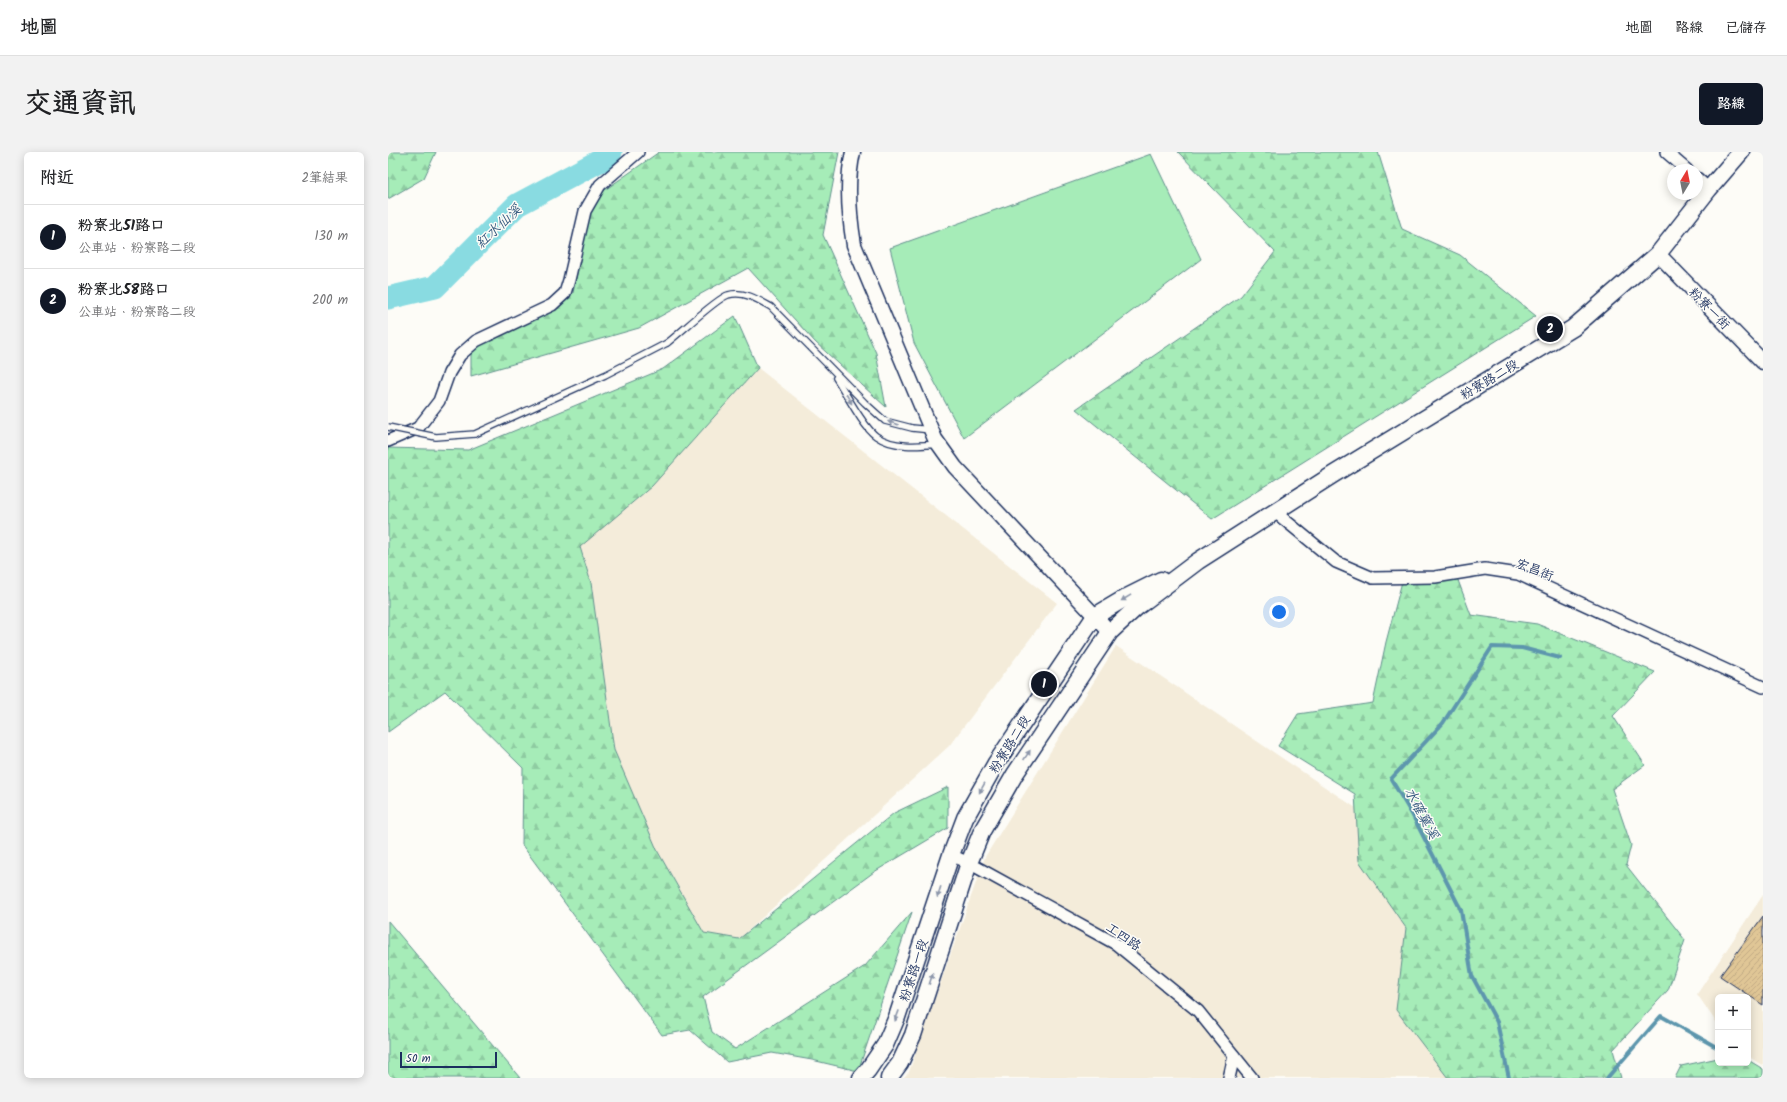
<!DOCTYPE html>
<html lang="zh-TW">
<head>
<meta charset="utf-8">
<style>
  :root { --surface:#fff; --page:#f2f2f2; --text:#202124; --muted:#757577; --line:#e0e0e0; --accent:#111827 }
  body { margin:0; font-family:Kalam,"LXGW WenKai TC",sans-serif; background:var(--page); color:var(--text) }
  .controls { position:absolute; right:12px; bottom:12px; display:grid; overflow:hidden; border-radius:6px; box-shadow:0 2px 10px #0003 }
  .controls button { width:36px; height:36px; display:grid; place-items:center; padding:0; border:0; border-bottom:1px solid var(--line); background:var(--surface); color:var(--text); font:20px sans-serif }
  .compass { position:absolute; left:1279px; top:12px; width:36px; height:36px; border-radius:50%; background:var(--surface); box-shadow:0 2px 10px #0003; rotate:10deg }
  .scale { position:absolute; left:12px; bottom:10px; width:97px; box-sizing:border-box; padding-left:4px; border:2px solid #1b2f5e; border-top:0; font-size:11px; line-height:14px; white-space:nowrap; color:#1b2f5e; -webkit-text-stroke:3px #fdfcf7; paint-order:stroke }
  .you { position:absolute; left:891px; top:460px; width:14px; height:14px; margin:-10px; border:3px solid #fff; border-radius:50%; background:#1a73e8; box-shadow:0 0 0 6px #1a73e833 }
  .badge { display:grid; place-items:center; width:26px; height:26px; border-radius:50%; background:var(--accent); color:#fff; font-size:13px; font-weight:700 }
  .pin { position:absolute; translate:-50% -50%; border:2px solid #fff; box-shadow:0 1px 4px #0006 }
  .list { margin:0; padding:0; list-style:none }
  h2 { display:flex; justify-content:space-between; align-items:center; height:52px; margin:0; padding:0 16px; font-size:17px }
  h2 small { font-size:13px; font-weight:400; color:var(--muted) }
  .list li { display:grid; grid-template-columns:26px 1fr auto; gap:12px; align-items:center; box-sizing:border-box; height:64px; padding:0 16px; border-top:1px solid var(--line) }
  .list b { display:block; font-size:15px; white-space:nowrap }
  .list p { margin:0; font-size:13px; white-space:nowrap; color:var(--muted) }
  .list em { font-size:13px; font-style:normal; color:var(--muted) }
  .map { position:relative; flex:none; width:1375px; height:926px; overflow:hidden; border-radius:6px }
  header { display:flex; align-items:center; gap:24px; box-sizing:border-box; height:56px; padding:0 20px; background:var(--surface); border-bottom:1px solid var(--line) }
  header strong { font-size:19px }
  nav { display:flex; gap:22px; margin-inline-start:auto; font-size:14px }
  .intro { display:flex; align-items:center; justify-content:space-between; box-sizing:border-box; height:96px; padding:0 24px }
  h1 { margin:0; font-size:28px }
  .button { padding:10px 18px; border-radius:6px; background:var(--accent); color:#fff; font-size:14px; font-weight:700 }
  main { display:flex; gap:24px; padding:0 24px }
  aside { flex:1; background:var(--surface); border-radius:6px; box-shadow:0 2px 10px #0003 }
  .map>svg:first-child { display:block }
</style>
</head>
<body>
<header>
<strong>地圖</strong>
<nav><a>地圖</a><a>路線</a><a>已儲存</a></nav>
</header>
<div class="intro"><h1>交通資訊</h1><a class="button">路線</a></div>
<main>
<aside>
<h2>附近<small>2筆結果</small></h2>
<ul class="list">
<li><span class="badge">1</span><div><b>粉寮北51路口</b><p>公車站 · 粉寮路二段</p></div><em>130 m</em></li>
<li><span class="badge">2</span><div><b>粉寮北58路口</b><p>公車站 · 粉寮路二段</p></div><em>200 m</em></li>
</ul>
</aside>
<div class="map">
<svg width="1375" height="926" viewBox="0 0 1375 926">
  <defs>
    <pattern id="forest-firs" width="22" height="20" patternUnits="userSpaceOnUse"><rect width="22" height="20" fill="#a6ecb8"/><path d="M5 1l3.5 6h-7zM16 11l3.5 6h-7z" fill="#8ecba1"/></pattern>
    <pattern id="building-hatch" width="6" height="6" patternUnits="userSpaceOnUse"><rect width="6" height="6" fill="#e0c696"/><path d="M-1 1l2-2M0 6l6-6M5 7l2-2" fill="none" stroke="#c0aa84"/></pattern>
  </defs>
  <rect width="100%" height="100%" fill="#fdfcf7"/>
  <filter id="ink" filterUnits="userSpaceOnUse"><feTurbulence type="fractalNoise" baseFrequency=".025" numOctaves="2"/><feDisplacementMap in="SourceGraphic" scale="8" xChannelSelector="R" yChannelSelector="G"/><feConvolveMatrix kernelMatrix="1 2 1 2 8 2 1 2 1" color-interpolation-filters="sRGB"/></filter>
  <g filter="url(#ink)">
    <g fill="#f4ecda">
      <polygon points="370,216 669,451 561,594 351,787 316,781 270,700 226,598 203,431 192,394 264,334"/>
      <polygon points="728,494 1011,685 1105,926 515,926 521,920 597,705"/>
      <polygon points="1375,743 1375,914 1360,904 1360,845 1330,845 1330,873 1309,842"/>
    </g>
    <polygon fill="#a6ecb8" stroke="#608e8b" points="763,2 813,107 576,286 526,191 502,96"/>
    <g fill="url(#forest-firs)" stroke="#608e8b">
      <polygon points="0,0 48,0 36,26 0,47"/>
      <polygon points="271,0 451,0 435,83 488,201 498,255 427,190 360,116 251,176 83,224 83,191 169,156 185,141 204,47"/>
      <polygon points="790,0 990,0 1014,77 1072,103 1148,164 824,367 688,257 853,144 887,100"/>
      <polygon points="347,164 370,216 264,334 192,395 203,431 226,598 270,700 316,781 351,787 506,661 560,635 560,676 486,720 315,845 324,880 347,897 477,814 524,760 470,919 424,908 384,901 339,910 302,878 274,883 134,693 135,616 57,539 0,580 0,296 80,298 275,217"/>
      <polygon points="1016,422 1068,423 1083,463 1149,472 1267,520 1225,564 1257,613 1224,637 1243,693 1238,713 1297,788 1280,838 1225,898 1233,926 1060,926 1008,858 1018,776 971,709 967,642 890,594 910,562 985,551 998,490"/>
      <polygon points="0,769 132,926 0,926"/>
      <polygon points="1330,906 1330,911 1360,911 1360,908 1375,917 1375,926 1287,926 1293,914"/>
    </g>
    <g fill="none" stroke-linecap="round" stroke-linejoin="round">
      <g stroke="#5d96ad" stroke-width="4">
        <polyline points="1121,926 1109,870 1084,824 1073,758 1025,664 1003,627 1055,571 1104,495 1134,496 1172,506"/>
        <polyline points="1219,926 1273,864 1330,896"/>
      </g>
      <polyline stroke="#89dbe1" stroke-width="23" points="0,146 47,135 129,53 217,6 223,0"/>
    </g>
    <polygon fill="url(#building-hatch)" stroke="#1b2f5e" points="1375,764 1375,853 1332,824"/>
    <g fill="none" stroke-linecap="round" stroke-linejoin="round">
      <g stroke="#1b2f5e" stroke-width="8">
        <g id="service">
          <path d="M279 191C291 182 329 146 340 143 355 138 371 148 383 155L477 251 497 269 524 276 543 278"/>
          <path d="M448 226C458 241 475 275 488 284 505 296 530 294 549 292"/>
        </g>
      </g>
      <g stroke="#1b2f5e" stroke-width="14">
        <g id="minor">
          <polyline points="1278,0 1299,18"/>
          <polyline points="1309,26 1321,37"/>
          <polyline points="0,289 30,276 51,249 61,221 72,203 88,189 164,153 177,141 181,128 197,59 212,33 250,0"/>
          <polyline points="887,360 948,410 985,426 1047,425 1097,417 1130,422 1375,535"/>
          <polyline points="563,703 581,711 728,792 810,859 864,926"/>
          <polyline points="841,926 846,904"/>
        </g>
      </g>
      <g stroke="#1b2f5e" stroke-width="17">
        <g id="tertiary">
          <path d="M465 0C458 30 461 63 466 93L547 287 567 315 722 480"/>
          <polyline points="1270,102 1375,210"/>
        </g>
      </g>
      <g stroke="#1b2f5e" stroke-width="19">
        <g id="secondary">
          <polyline points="473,926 480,918 497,893 509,865 563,703 577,666 608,611 707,464 739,445 773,428"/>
          <polyline points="501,926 512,911 525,883 581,711 594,679 627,622 722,480 749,455 810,409 946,322 1185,176 1270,102 1321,37 1353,0"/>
        </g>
      </g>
      <use href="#service" stroke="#fdfcf7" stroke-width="5.5"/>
      <use href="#minor" stroke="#fdfcf7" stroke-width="11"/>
      <use href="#tertiary" stroke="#fdfcf7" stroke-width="14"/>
      <use href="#secondary" stroke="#fdfcf7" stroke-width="16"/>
      <g stroke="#1b2f5e" stroke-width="8" stroke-linecap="butt">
        <polyline id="service-bridge" points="0,275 48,285 87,282 217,223 279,191"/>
      </g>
      <use href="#service-bridge" stroke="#fdfcf7" stroke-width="5.5"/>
    </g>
    <defs><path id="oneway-solid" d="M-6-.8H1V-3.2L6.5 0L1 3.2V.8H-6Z"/></defs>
    <g fill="#8c96aa">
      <use href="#oneway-solid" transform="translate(461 247) rotate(60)"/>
      <use href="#oneway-solid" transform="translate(505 271) rotate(-161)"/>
      <use href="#oneway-solid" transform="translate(738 446) rotate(149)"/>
      <use href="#oneway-solid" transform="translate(639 603) rotate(-56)"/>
      <use href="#oneway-solid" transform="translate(594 636) rotate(119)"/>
      <use href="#oneway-solid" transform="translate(551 740) rotate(108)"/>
      <use href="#oneway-solid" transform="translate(543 827) rotate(-72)"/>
      <use href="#oneway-solid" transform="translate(509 864) rotate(111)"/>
    </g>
  </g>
  <g text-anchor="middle" stroke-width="3" stroke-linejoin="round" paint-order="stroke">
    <g font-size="13" fill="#1b2f5e" stroke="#fdfcf7">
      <text transform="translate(1322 156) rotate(46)" y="5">粉寮一街</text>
      <text transform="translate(1101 227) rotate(-31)" y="5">粉寮路二段</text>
      <text transform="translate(1147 417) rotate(21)" y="5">宏昌街</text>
      <text transform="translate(621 592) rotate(-58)" y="5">粉寮路二段</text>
      <text transform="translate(736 784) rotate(34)" y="5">工四路</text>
      <text transform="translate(525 818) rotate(-72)" y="5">粉寮路一段</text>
    </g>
    <g font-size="14" font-style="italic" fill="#365a7f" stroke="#fdfcf7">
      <text transform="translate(110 74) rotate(-43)" y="5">紅水仙溪</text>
      <text transform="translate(1034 661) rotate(62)" y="5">水確窠溪</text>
    </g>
  </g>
</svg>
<div class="controls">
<button>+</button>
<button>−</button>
</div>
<svg class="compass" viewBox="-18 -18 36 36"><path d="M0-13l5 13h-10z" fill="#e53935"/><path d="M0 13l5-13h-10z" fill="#757577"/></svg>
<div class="scale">50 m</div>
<div class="you"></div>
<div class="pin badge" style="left:656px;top:532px">1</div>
<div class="pin badge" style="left:1162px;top:177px">2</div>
</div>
</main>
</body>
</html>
